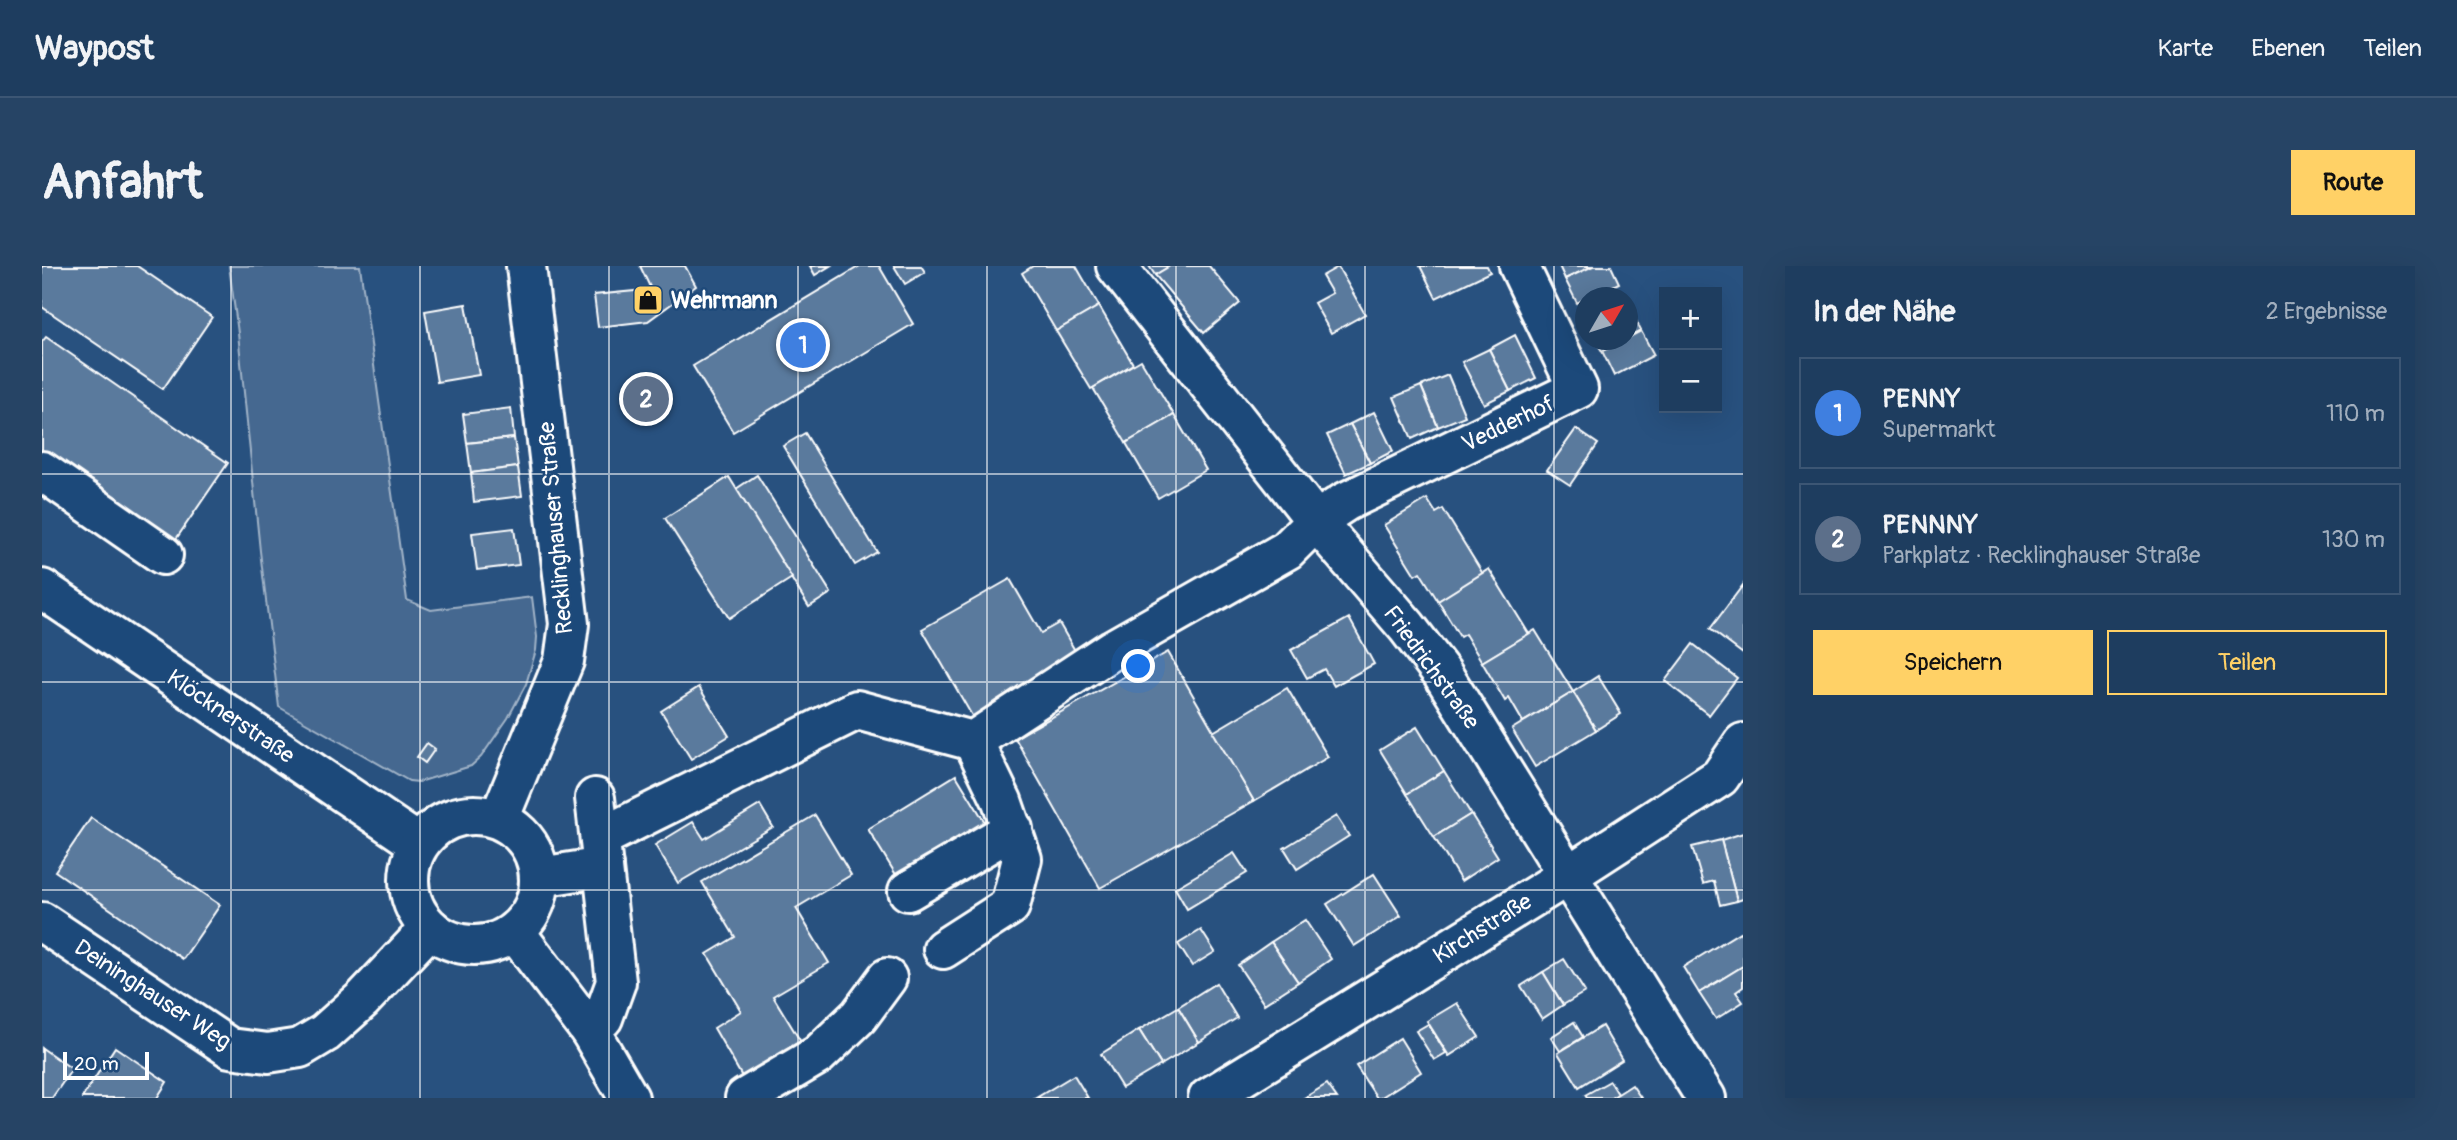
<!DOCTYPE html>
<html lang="de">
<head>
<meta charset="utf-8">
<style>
  :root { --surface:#1e3d5f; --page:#264465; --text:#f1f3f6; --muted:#a1aebd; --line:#3c5674; --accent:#ffd166 }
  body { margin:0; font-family:Pangolin,sans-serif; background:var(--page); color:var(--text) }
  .controls { position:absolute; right:21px; top:21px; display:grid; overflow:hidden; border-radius:0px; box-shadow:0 7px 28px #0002 }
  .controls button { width:63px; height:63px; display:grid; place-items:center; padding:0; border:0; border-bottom:2px solid var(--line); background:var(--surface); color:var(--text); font:35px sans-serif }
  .compass { position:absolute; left:1533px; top:21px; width:63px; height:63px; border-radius:50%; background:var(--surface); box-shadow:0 7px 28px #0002; rotate:51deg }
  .scale { position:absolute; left:21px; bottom:18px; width:86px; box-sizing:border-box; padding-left:7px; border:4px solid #fff; border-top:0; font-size:19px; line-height:24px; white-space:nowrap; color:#fff; -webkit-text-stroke:5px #1f4a7a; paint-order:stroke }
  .you { position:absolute; left:1097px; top:401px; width:24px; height:24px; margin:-18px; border:5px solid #fff; border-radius:50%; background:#1a73e8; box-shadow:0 0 0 10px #1a73e833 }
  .badge { display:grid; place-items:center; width:46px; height:46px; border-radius:50%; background:var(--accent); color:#fff; font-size:23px; font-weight:700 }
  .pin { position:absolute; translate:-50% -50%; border:4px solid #fff; box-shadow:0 2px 7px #0006 }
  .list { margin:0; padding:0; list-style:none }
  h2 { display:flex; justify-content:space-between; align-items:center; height:91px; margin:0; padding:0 28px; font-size:30px }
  h2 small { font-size:23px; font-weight:400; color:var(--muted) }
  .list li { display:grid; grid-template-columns:46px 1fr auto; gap:21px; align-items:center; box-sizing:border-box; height:112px; margin:0 14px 14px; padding:0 14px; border:2px solid var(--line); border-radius:0px }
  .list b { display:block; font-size:26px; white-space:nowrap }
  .list p { margin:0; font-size:23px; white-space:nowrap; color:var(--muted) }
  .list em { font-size:23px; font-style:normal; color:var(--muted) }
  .actions { display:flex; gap:14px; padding:21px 28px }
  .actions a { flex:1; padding:16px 0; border:2px solid var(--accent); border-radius:0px; text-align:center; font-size:24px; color:var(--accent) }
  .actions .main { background:var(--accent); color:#111 }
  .map { position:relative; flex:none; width:1701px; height:832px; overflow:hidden; border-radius:0px }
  header { display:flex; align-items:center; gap:42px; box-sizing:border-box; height:98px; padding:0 35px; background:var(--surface); border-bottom:2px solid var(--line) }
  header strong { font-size:33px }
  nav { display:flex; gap:38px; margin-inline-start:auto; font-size:24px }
  .intro { display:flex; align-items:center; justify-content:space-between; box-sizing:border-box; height:168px; padding:0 42px }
  h1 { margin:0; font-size:49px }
  .button { padding:18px 32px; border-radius:0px; background:var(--accent); color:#111; font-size:24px; font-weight:700 }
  main { display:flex; gap:42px; padding:0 42px }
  aside { flex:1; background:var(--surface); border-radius:0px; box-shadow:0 7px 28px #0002 }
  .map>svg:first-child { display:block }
</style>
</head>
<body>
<header>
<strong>Waypost</strong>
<nav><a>Karte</a><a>Ebenen</a><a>Teilen</a></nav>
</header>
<div class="intro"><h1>Anfahrt</h1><a class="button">Route</a></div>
<main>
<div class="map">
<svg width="1701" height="832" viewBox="0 0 1701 832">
  <rect width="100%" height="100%" fill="#28517f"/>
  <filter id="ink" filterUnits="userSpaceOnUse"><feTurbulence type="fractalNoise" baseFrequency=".0143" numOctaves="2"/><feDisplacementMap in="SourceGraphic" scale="14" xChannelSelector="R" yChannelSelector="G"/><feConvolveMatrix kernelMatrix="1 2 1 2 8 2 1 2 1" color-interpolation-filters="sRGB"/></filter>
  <g filter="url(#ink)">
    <polygon fill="#446890" stroke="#a2b4c8" stroke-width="2" points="187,0 318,0 365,334 389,344 490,331 495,371 494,384 484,418 466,452 439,491 429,500 377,516 367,515 237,441 218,285 196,67"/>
    <g fill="#5a7a9d" stroke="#fff" stroke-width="2">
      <polygon points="0,0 95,0 170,51 121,123 0,41"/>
      <polygon points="598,0 643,0 654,20 606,55 556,61 552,29 603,24 608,21"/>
      <polygon points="768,0 788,0 773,9"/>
      <polygon points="818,0 837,0 871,58 691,166 651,100"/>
      <polygon points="852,0 879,0 883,6 863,18"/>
      <polygon points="991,0 1034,0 1057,40 1014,65 980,7"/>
      <polygon points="1107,0 1128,0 1113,9"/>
      <polygon points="1128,0 1167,0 1198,37 1162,67 1113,9"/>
      <polygon points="1378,0 1445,0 1448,6 1394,32"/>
      <polygon points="1517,0 1551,0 1523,13"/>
      <polygon points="1551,0 1569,0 1577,17 1535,37 1523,13"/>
      <polygon points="1296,1 1323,48 1289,67 1272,37 1290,27 1280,10"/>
      <polygon points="424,38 437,109 395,116 383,45"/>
      <polygon points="1057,40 1091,98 1049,123 1014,65"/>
      <polygon points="1587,40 1599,65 1586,72 1586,41"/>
      <polygon points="1599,65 1612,89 1572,110 1560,85"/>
      <polygon points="1473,69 1494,112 1468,125 1447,83"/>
      <polygon points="4,71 186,197 132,276 0,185 0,76"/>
      <polygon points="1553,74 1582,74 1560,85"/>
      <polygon points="1447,83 1468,125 1442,138 1420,96"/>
      <polygon points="1099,94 1132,149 1084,177 1051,122"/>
      <polygon points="1406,109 1423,150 1396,161 1379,120"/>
      <polygon points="1379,120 1396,161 1370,173 1352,131"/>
      <polygon points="469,142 472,172 425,177 421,148"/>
      <polygon points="1332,146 1351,185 1328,197 1308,158"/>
      <polygon points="1132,149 1164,204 1116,232 1084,177"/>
      <polygon points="1308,158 1328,197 1304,208 1285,169"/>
      <polygon points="1534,163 1556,178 1528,219 1505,204"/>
      <polygon points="763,167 835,286 813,299 741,180"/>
      <polygon points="472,172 476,201 429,207 425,177"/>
      <polygon points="476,201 480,230 432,236 429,207"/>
      <polygon points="715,209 789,327 767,341 694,223"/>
      <polygon points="687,211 750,312 687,352 623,252"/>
      <polygon points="1385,233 1394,247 1401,243 1441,308 1396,335 1378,306 1373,309 1342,259"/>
      <polygon points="472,262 477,299 435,304 430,267"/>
      <polygon points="1447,303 1487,368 1440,396 1423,368 1418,371 1396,335"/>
      <polygon points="968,313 999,367 1017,357 1039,395 933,455 880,363"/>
      <polygon points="1701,319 1701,388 1668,363"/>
      <polygon points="1307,352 1332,398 1292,420 1282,403 1265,412 1249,384"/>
      <polygon points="1493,364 1531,426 1481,456 1467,432 1463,435 1440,396"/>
      <polygon points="1651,378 1695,412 1667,449 1623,415"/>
      <polygon points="1126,386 1212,535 1058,622 973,472"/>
      <polygon points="1556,410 1579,448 1554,464 1531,426"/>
      <polygon points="657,421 687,470 649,493 619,445"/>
      <polygon points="1245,422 1286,491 1212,535 1171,466"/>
      <polygon points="1531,426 1554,464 1493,501 1470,463"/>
      <polygon points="1375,461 1402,505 1365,528 1338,484"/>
      <polygon points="385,477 393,483 383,497 375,491"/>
      <polygon points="1402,505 1429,548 1392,571 1365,528"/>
      <polygon points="914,509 944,558 856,612 826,563"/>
      <polygon points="718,539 731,561 636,617 613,579 651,556 662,573"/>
      <polygon points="1429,548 1456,591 1419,615 1392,571"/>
      <polygon points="773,549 809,609 754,642 787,697 731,730 765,786 706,821 672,762 699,745 665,688 693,671 660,616"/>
      <polygon points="1294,550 1307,570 1255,603 1242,582"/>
      <polygon points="49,552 178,639 141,693 13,605"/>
      <polygon points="1701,567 1701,633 1695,635 1679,574"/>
      <polygon points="1679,574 1695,635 1678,639 1672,615 1661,618 1650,581"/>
      <polygon points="1192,587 1205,607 1145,643 1133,622"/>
      <polygon points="1332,608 1359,650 1312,680 1285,638"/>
      <polygon points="1263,654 1289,693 1256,716 1229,676"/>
      <polygon points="1159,664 1173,686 1150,700 1136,678"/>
      <polygon points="1698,666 1701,671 1701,700 1657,727 1641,701"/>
      <polygon points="1229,676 1256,716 1222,738 1196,699"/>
      <polygon points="1522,693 1543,726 1521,739 1501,706"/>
      <polygon points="1701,700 1701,721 1694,726 1701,736 1674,753 1657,727"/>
      <polygon points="1501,706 1521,739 1500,753 1479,720"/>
      <polygon points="1174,717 1195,752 1157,776 1136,741"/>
      <polygon points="1415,737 1437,771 1407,790 1385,755"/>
      <polygon points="1136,741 1157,776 1119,799 1097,764"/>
      <polygon points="1532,756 1541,771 1518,785 1509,771"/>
      <polygon points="1386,758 1404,787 1392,794 1374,765"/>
      <polygon points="1560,760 1580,794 1537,821 1516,787"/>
      <polygon points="1097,764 1119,799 1080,822 1059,788"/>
      <polygon points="1358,772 1379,806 1338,832 1335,832 1314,800"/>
      <polygon points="73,781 125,816 115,832 40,832"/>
      <polygon points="0,782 30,803 10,832 0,832"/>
      <polygon points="1032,809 1046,832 994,832"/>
      <polygon points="1568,815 1576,828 1569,832 1545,832 1543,829"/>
      <polygon points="1285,818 1295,832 1262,832"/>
      <polygon points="1590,819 1599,832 1569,832 1576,828"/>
    </g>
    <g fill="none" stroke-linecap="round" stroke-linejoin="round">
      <g stroke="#fff" stroke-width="44">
        <g id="minor">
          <polyline points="1074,0 1274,255 1365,361 1400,407 1664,832"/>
          <polyline points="0,205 121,289"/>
          <polyline points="0,323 377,578"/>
          <polyline points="558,572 815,444 931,475 1071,383 1245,284 1274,255 1303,236 1536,123 1477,0"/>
          <polyline points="498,611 561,601"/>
          <polyline points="866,625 971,563"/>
          <polyline points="0,656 188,782 226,787 258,782 283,767 321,733 388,662"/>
          <polyline points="901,683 968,640 980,593 960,535 931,475"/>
          <polyline points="548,765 561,752 574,716 553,532"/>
          <polyline points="703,832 776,789 817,750 845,712"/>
          <polyline points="1166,832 1525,610 1678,511 1701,477"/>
        </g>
      </g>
      <g stroke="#fff" stroke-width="44">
        <g id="major">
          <circle cx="432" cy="614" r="65"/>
          <polyline points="457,553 522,395 527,358 484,0"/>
          <polyline points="473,666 548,765 587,832"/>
        </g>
      </g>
      <use href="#minor" stroke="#1f4a7a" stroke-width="38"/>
      <use href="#major" stroke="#1f4a7a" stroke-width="38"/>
    </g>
  </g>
  <path fill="none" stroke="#fff" stroke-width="2" stroke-opacity="0.55" d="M189 0V832M378 0V832M567 0V832M756 0V832M945 0V832M1134 0V832M1323 0V832M1512 0V832M0 208H1701M0 416H1701M0 624H1701"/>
  <defs>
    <g id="shop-square" transform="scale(1.575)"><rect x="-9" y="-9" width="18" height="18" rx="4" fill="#ffd166" stroke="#1f4a7a"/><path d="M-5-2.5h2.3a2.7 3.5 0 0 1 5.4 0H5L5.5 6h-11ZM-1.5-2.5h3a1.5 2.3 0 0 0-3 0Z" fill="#111"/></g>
  </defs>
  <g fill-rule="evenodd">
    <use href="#shop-square" x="606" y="34"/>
  </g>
  <g text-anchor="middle" stroke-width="5" stroke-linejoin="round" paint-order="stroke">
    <g font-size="23" font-weight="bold" fill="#fff" stroke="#1f4a7a" text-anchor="start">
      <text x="629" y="42">Wehrmann</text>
    </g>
    <g font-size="23" fill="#fff" stroke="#1f4a7a">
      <text transform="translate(1466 157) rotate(-26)" y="8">Vedderhof</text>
      <text transform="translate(513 262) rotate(-95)" y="8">Recklinghauser Straße</text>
      <text transform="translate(1390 401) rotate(54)" y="8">Friedrichstraße</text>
      <text transform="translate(189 450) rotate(34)" y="8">Klöcknerstraße</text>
      <text transform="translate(1440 662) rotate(-32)" y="8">Kirchstraße</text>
      <text transform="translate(111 728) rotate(33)" y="8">Deininghauser Weg</text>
    </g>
  </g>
</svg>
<div class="controls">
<button>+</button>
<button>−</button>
</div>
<svg class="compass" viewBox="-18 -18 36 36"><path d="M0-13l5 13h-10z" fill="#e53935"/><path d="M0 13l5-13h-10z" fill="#a1aebd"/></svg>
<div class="scale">20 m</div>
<div class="you"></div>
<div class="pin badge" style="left:761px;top:79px;background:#3f7fe0">1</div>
<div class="pin badge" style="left:604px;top:133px;background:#5c6f8a">2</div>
</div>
<aside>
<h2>In der Nähe<small>2 Ergebnisse</small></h2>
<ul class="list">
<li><span class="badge" style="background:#3f7fe0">1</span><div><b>PENNY</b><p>Supermarkt</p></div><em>110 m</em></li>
<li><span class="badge" style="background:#5c6f8a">2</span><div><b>PENNNY</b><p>Parkplatz · Recklinghauser Straße</p></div><em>130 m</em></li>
</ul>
<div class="actions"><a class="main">Speichern</a><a>Teilen</a></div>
</aside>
</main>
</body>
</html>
